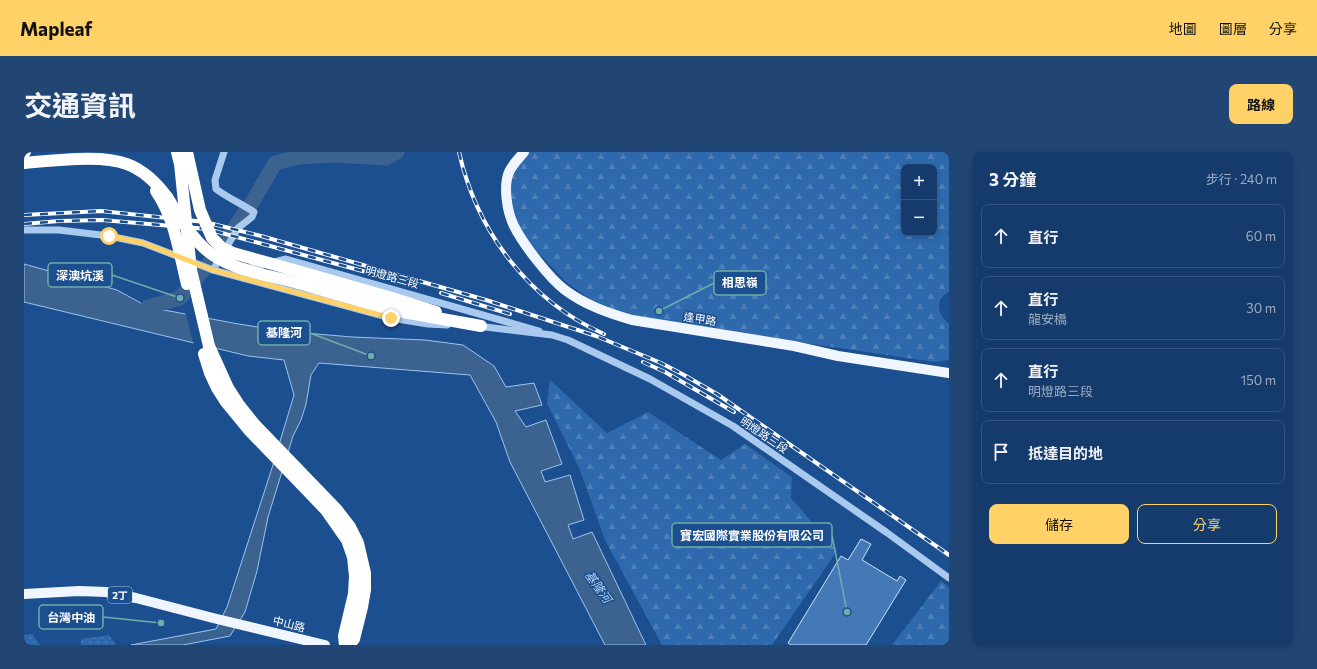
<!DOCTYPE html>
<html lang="zh-TW">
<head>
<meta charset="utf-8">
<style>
  :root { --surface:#143b6b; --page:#214673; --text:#f1f3f6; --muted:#9dadc1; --line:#33557e; --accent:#ffd166 }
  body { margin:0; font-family:Commissioner,"Noto Sans TC",sans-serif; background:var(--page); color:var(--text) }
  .controls { position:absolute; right:12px; top:12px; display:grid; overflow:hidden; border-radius:8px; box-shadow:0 2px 6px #0003 }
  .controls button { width:36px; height:36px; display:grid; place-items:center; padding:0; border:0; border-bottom:1px solid var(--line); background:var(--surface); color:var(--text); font:20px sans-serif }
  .stop { position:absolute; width:12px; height:12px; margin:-9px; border:3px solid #ffd166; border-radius:50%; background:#fff }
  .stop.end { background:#ffd166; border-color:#fff; box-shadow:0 1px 4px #0008 }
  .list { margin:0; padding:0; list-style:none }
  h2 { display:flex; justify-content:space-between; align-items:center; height:52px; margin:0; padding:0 16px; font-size:17px }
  h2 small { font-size:13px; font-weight:400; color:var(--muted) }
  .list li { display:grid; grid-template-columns:26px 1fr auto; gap:12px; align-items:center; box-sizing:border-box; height:64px; margin:0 8px 8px; padding:0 8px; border:1px solid var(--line); border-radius:8px }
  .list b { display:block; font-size:15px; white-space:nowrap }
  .list p { margin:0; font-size:13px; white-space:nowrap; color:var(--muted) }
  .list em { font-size:13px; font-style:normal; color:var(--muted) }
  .actions { display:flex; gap:8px; padding:12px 16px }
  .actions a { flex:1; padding:9px 0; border:1px solid var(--accent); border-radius:8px; text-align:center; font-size:14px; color:var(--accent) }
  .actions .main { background:var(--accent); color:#111 }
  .icon { flex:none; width:22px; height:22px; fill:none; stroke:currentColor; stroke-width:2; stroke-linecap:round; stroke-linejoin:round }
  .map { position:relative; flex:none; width:925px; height:493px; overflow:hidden; border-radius:8px }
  header { display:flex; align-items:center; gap:24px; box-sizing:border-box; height:56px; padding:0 20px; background:var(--accent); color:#111 }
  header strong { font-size:19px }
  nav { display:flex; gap:22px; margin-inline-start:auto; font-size:14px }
  .intro { display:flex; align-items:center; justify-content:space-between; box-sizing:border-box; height:96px; padding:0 24px }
  h1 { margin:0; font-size:28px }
  .button { padding:10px 18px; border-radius:8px; background:var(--accent); color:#111; font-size:14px; font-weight:700 }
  main { display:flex; gap:24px; padding:0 24px }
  aside { flex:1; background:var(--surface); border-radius:8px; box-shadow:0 2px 6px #0003 }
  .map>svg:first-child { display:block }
</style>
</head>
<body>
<header>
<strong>Mapleaf</strong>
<nav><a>地圖</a><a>圖層</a><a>分享</a></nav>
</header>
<div class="intro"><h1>交通資訊</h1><a class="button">路線</a></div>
<main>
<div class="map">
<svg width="925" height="493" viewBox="0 0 925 493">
  <defs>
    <pattern id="grass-dots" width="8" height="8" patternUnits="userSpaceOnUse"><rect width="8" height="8" fill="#2e69ad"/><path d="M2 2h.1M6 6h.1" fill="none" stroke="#4d80b9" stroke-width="1.8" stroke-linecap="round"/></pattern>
    <pattern id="forest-firs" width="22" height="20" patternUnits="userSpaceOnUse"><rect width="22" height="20" fill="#2e69ad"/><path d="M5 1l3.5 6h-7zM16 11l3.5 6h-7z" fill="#4d80b9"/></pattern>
  </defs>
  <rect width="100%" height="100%" fill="#1b4f8f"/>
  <g fill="url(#grass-dots)">
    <polygon points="8,482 16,493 0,493 0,483"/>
    <polygon points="85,483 92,493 57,493 57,487"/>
  </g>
  <g fill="url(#forest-firs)" fill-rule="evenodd">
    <path d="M502 0H925V77L924 81 925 83V140C909 148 914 162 925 172V208L910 210 587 162 542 130 491 76 480 34ZM880 15H910V81H880Z"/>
    <polygon points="526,228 583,281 624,260 697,308 721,292 768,325 767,346 813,399 748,493 638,493 581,388 556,318 523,251"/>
    <polygon points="917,429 925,435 925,493 868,493"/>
  </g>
  <polygon fill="#3c6290" stroke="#9cc4f0" points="0,112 93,138 124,155 209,171 258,179 328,185 401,188 439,193 470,214 482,235 510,231 518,253 491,259 502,275 522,268 538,312 517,319 521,330 546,323 560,368 544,373 549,387 568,380 622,493 581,493 486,310 472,270 446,223 295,211 287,223 282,252 277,268 269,284 244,365 233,419 221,460 206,484 159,493 107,493 192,477 203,455 248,316 270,243 260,208 224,204 0,150"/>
  <polygon fill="#1b4f8f" points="161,160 184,164 193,199 170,193"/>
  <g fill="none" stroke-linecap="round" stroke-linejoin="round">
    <polyline stroke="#3c6290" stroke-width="15" points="115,163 124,155 156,146 187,109 229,49 251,11 275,5 309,3 362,6 373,0"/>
  </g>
  <polygon fill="#4478b7" stroke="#cfe3fa" points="837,387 847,392 838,408 873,429 876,424 882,428 842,493 767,493 764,491 817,404 824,408"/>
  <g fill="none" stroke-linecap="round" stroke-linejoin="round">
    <g stroke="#a9c9ee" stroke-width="7">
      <polyline points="0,78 35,78 85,84 119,91 189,118 367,166 404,172 423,173"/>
      <polyline points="223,117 262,107 515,179"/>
      <path d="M189 118 214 76 228 65 230 60C218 52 204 46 192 37L191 28 200 0"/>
      <polyline points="453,174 528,183 544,188 626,227 709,274 862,380 925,426"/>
    </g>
    <g stroke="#f0f6ff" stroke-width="10">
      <path d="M500 0C495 6 488 13 485 20 479 34 483 60 490 74 499 92 525 126 541 138 561 153 584 161 608 168L770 194 814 204 925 221"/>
      <polyline points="0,442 55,439 82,440 112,446 189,466 301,493"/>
    </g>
    <g stroke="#fff" stroke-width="12">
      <polyline points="0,0 1,0"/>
      <path d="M0 11C17 9 34 8 52 7 93 5 117 10 143 45"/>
      <polyline points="277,120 368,146 412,160"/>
      <polyline points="274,131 368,158 457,174"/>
      <polyline points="185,194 204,236 215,253 231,273 313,358 326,375 334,391 341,421 341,438 338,455 330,487 325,493"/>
      <polyline points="180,202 186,221 193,236 202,250 225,278 302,358 323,388 329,405 331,424 330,442 320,484 321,493"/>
    </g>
    <g stroke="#fff" stroke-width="4">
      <g id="rail">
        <path d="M435 0C453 80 505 149 580 182"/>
        <polyline points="0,63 77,59 181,70 237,84 462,148 572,184 637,211 660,223 693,242 925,403"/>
        <polyline points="0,72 35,69 78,68 183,77 346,121"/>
        <polyline points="417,141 486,162"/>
        <polyline points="619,210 641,220 710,260"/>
      </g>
    </g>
    <use href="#rail" stroke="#1b4f8f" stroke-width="2.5" stroke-dasharray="8" stroke-linecap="butt"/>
    <g stroke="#fff" stroke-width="12">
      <polyline points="153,0 156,12 167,118 185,194"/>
      <polyline points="163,0 176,58 188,86 198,96 209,101 277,120"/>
      <path d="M132 39C151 66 155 101 163 132"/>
      <path d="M143 45C153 61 162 78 176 92 200 118 241 122 274 131"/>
    </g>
  </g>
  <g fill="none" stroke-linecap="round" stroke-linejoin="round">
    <polyline stroke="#ffd166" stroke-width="5" points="85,84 119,91 189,118 367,166"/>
  </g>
  <g text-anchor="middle" stroke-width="3" stroke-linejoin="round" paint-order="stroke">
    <rect fill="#1b4f8f" stroke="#bbcadd" stroke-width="1" x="84" y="435" width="24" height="16" rx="3"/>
    <g font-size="10" font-weight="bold" fill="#fff">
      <text x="96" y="447">2丁</text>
    </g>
    <g font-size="11" fill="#fff" stroke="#1b4f8f">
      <text transform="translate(368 125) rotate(15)" y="4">明燈路三段</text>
      <text transform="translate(676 167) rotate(9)" y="4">逢甲路</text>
      <text transform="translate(740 283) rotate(34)" y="4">明燈路三段</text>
      <text transform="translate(265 472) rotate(14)" y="4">中山路</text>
    </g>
    <g font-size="12" font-style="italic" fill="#b5d3f5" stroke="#1b4f8f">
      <text transform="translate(574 435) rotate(54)" y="4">基隆河</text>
    </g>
  </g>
  <path fill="none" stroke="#6fada8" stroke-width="1.5" d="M156 146L88 123M635 159L690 131M347 204L286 181M823 460L808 383M137 471L79 465"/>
  <g fill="#6fada8" stroke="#1b4f8f" stroke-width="1.5">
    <circle cx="156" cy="146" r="4"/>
    <circle cx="635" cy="159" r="4"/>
    <circle cx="347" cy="204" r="4"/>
    <circle cx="823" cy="460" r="4"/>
    <circle cx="137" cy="471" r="4"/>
  </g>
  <g fill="#1b4f8f" stroke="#6fada8" stroke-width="1.5">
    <rect x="24" y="111" width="64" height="24" rx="4"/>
    <rect x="690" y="119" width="52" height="24" rx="4"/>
    <rect x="234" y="169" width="52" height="24" rx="4"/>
    <rect x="648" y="371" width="160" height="24" rx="4"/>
    <rect x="15" y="453" width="64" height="24" rx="4"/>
  </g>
  <g font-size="12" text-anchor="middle" font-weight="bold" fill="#fff">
    <text x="56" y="128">深澳坑溪</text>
    <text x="716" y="135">相思嶺</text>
    <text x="260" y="185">基隆河</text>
    <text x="728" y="388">寶宏國際實業股份有限公司</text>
    <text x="47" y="470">台灣中油</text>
  </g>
</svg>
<div class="controls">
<button>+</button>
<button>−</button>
</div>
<div class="stop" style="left:85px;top:84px"></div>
<div class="stop end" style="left:367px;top:166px"></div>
</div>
<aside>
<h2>3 分鐘<small>步行 · 240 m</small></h2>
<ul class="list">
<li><svg class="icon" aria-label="ahead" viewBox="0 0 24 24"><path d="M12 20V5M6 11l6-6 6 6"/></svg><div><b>直行</b></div><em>60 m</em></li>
<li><svg class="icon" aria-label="ahead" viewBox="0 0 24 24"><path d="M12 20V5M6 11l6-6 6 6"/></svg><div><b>直行</b><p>龍安橋</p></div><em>30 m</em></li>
<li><svg class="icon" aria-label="ahead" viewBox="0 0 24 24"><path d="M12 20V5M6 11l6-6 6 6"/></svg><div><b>直行</b><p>明燈路三段</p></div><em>150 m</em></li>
<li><svg class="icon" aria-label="arrive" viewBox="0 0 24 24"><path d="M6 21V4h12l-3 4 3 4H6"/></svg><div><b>抵達目的地</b></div></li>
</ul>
<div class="actions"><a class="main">儲存</a><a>分享</a></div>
</aside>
</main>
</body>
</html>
